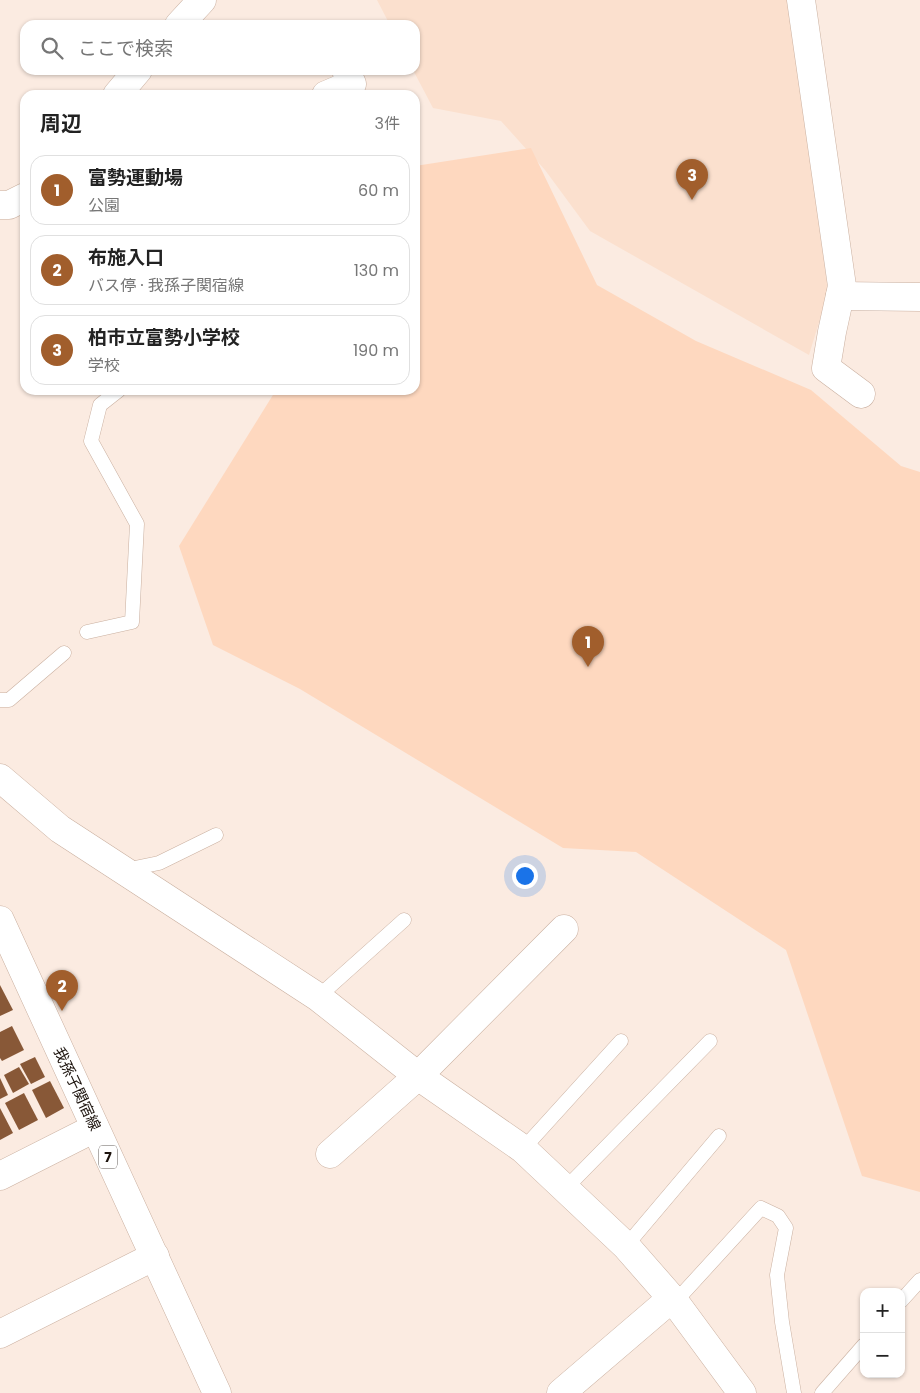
<!DOCTYPE html>
<html lang="ja">
<head>
<meta charset="utf-8">
<style>
  :root { --surface:#fff; --page:#f2f2f2; --text:#222; --muted:#767676; --line:#e0e0e0; --accent:#a15e2c }
  body { margin:0; font-family:Poppins,"Noto Sans JP",sans-serif; background:var(--page); color:var(--text) }
  .controls { position:absolute; right:15px; bottom:15px; display:grid; overflow:hidden; border-radius:10px; box-shadow:0 1px 4px #0004 }
  .controls button { width:45px; height:45px; display:grid; place-items:center; padding:0; border:0; border-bottom:1px solid var(--line); background:var(--surface); color:var(--text); font:25px sans-serif }
  .you { position:absolute; left:524px; top:875px; width:18px; height:18px; margin:-12px; border:4px solid #fff; border-radius:50%; background:#1a73e8; box-shadow:0 0 0 8px #1a73e833 }
  .badge { display:grid; place-items:center; width:32px; height:32px; border-radius:50%; background:var(--accent); color:#fff; font-size:16px; font-weight:700 }
  .pin { position:absolute; translate:-50% -41px; filter:drop-shadow(0 1px 2px #0008) }
  .pin::after { content:''; position:absolute; top:26px; width:18px; height:15px; background:inherit; clip-path:polygon(0 0,100% 0,50% 100%) }
  .list { margin:0; padding:0; list-style:none }
  h2 { display:flex; justify-content:space-between; align-items:center; height:65px; margin:0; padding:0 20px; font-size:21px }
  h2 small { font-size:16px; font-weight:400; color:var(--muted) }
  .list li { display:grid; grid-template-columns:32px 1fr auto; gap:15px; align-items:center; box-sizing:border-box; height:70px; margin:0 10px 10px; padding:0 10px; border:1px solid var(--line); border-radius:15px }
  .list b { display:block; font-size:19px; white-space:nowrap }
  .list p { margin:0; font-size:16px; white-space:nowrap; color:var(--muted) }
  .list em { font-size:16px; font-style:normal; color:var(--muted) }
  .icon { flex:none; width:28px; height:28px; fill:none; stroke:currentColor; stroke-width:2; stroke-linecap:round; stroke-linejoin:round }
  .map { position:relative; flex:none; width:920px; height:1393px; overflow:hidden }
  .search { position:absolute; background:var(--surface); box-shadow:0 1px 4px #0004; left:20px; top:20px; width:400px; height:55px; display:flex; align-items:center; gap:12px; box-sizing:border-box; padding:0 18px; border-radius:15px; color:var(--muted); font-size:19px }
  .panel { position:absolute; background:var(--surface); box-shadow:0 1px 4px #0004; left:20px; top:90px; width:400px; height:305px; border-radius:15px }
  .map>svg:first-child { display:block }
</style>
</head>
<body>
<div class="map">
<svg width="920" height="1393" viewBox="0 0 920 1393">
  <rect width="100%" height="100%" fill="#fbebe1"/>
  <polygon fill="#fbe0ce" points="377,0 791,0 805,100 828,293 809,355 590,231 545,170 501,121 433,108 413,70 415,70 415,25 390,25"/>
  <polygon fill="#fed8bf" points="531,148 597,285 696,341 811,390 901,466 920,472 920,1192 862,1176 786,950 636,852 563,848 300,689 213,645 179,546 276,390 415,390 415,166"/>
  <g fill="#885837">
    <polygon points="0,985 13,1010 0,1016"/>
    <polygon points="12,1026 24,1050 2,1061 0,1058 0,1032"/>
    <polygon points="35,1057 45,1077 31,1084 20,1064"/>
    <polygon points="19,1067 29,1084 13,1093 4,1075"/>
    <polygon points="0,1078 8,1095 0,1099"/>
    <polygon points="50,1081 64,1108 46,1118 32,1090"/>
    <polygon points="24,1093 38,1120 19,1130 5,1103"/>
    <polygon points="0,1108 13,1133 0,1140"/>
  </g>
  <g fill="none" stroke-linecap="round" stroke-linejoin="round">
    <g stroke="#cab0a0" stroke-width="15">
      <g id="service">
        <polyline points="87,632 132,622 137,524 91,441 100,405 119,390"/>
        <polyline points="0,700 9,700 64,653"/>
        <polyline points="125,870 159,863 216,835"/>
        <polyline points="318,997 404,920"/>
        <polyline points="523,1149 621,1041"/>
        <polyline points="565,1189 710,1041"/>
        <polyline points="626,1246 719,1136"/>
        <polyline points="901,1301 920,1280"/>
        <polyline points="675,1302 761,1208 778,1216 786,1228 777,1275 782,1322 794,1393"/>
        <polyline points="822,1393 864,1345"/>
      </g>
    </g>
    <g stroke="#cab0a0" stroke-width="29">
      <g id="minor">
        <polyline points="801,0 842,286 832,332 826,368 861,394"/>
        <polyline points="326,95 352,84 346,70"/>
        <polyline points="840,296 920,297"/>
        <polyline points="0,778 60,829 318,997 418,1076 523,1149 626,1246 675,1302 742,1393"/>
        <polyline points="330,1154 418,1076 564,929"/>
        <polyline points="0,1176 95,1128"/>
        <polyline points="0,1334 155,1256"/>
        <polyline points="561,1393 672,1298"/>
      </g>
    </g>
    <g stroke="#cab0a0" stroke-width="29">
      <g id="tertiary">
        <polyline points="179,25 202,0"/>
        <polyline points="117,95 138,70"/>
        <polyline points="0,205 9,205 25,197"/>
      </g>
    </g>
    <g stroke="#cab0a0" stroke-width="29">
      <polyline id="primary" points="0,920 217,1393"/>
    </g>
    <use href="#service" stroke="#fff" stroke-width="14"/>
    <use href="#minor" stroke="#fff" stroke-width="28"/>
    <use href="#tertiary" stroke="#fff" stroke-width="28"/>
    <use href="#primary" stroke="#fff" stroke-width="28"/>
  </g>
  <g text-anchor="middle" stroke-width="4.5" stroke-linejoin="round" paint-order="stroke">
    <rect fill="#fff" stroke="#605a56" stroke-width="1" x="99" y="1145.5" width="18" height="23" rx="4"/>
    <g font-size="14" font-weight="bold" fill="#1c130d">
      <text x="108" y="1162">7</text>
    </g>
    <g font-size="15" fill="#1c130d" stroke="#fff">
      <text transform="translate(77 1089) rotate(65)" y="5">我孫子関宿線</text>
    </g>
  </g>
</svg>
<div class="controls">
<button>+</button>
<button>−</button>
</div>
<div class="you"></div>
<div class="pin badge" style="left:588px;top:667px">1</div>
<div class="pin badge" style="left:62px;top:1011px">2</div>
<div class="pin badge" style="left:692px;top:200px">3</div>
<div class="search"><svg class="icon" aria-label="search" viewBox="0 0 24 24"><circle cx="10" cy="10" r="6"/><path d="M15 15l6 6"/></svg>ここで検索</div>
<section class="panel">
<h2>周辺<small>3件</small></h2>
<ul class="list">
<li><span class="badge">1</span><div><b>富勢運動場</b><p>公園</p></div><em>60 m</em></li>
<li><span class="badge">2</span><div><b>布施入口</b><p>バス停 · 我孫子関宿線</p></div><em>130 m</em></li>
<li><span class="badge">3</span><div><b>柏市立富勢小学校</b><p>学校</p></div><em>190 m</em></li>
</ul>
</section>
</div>
</body>
</html>
